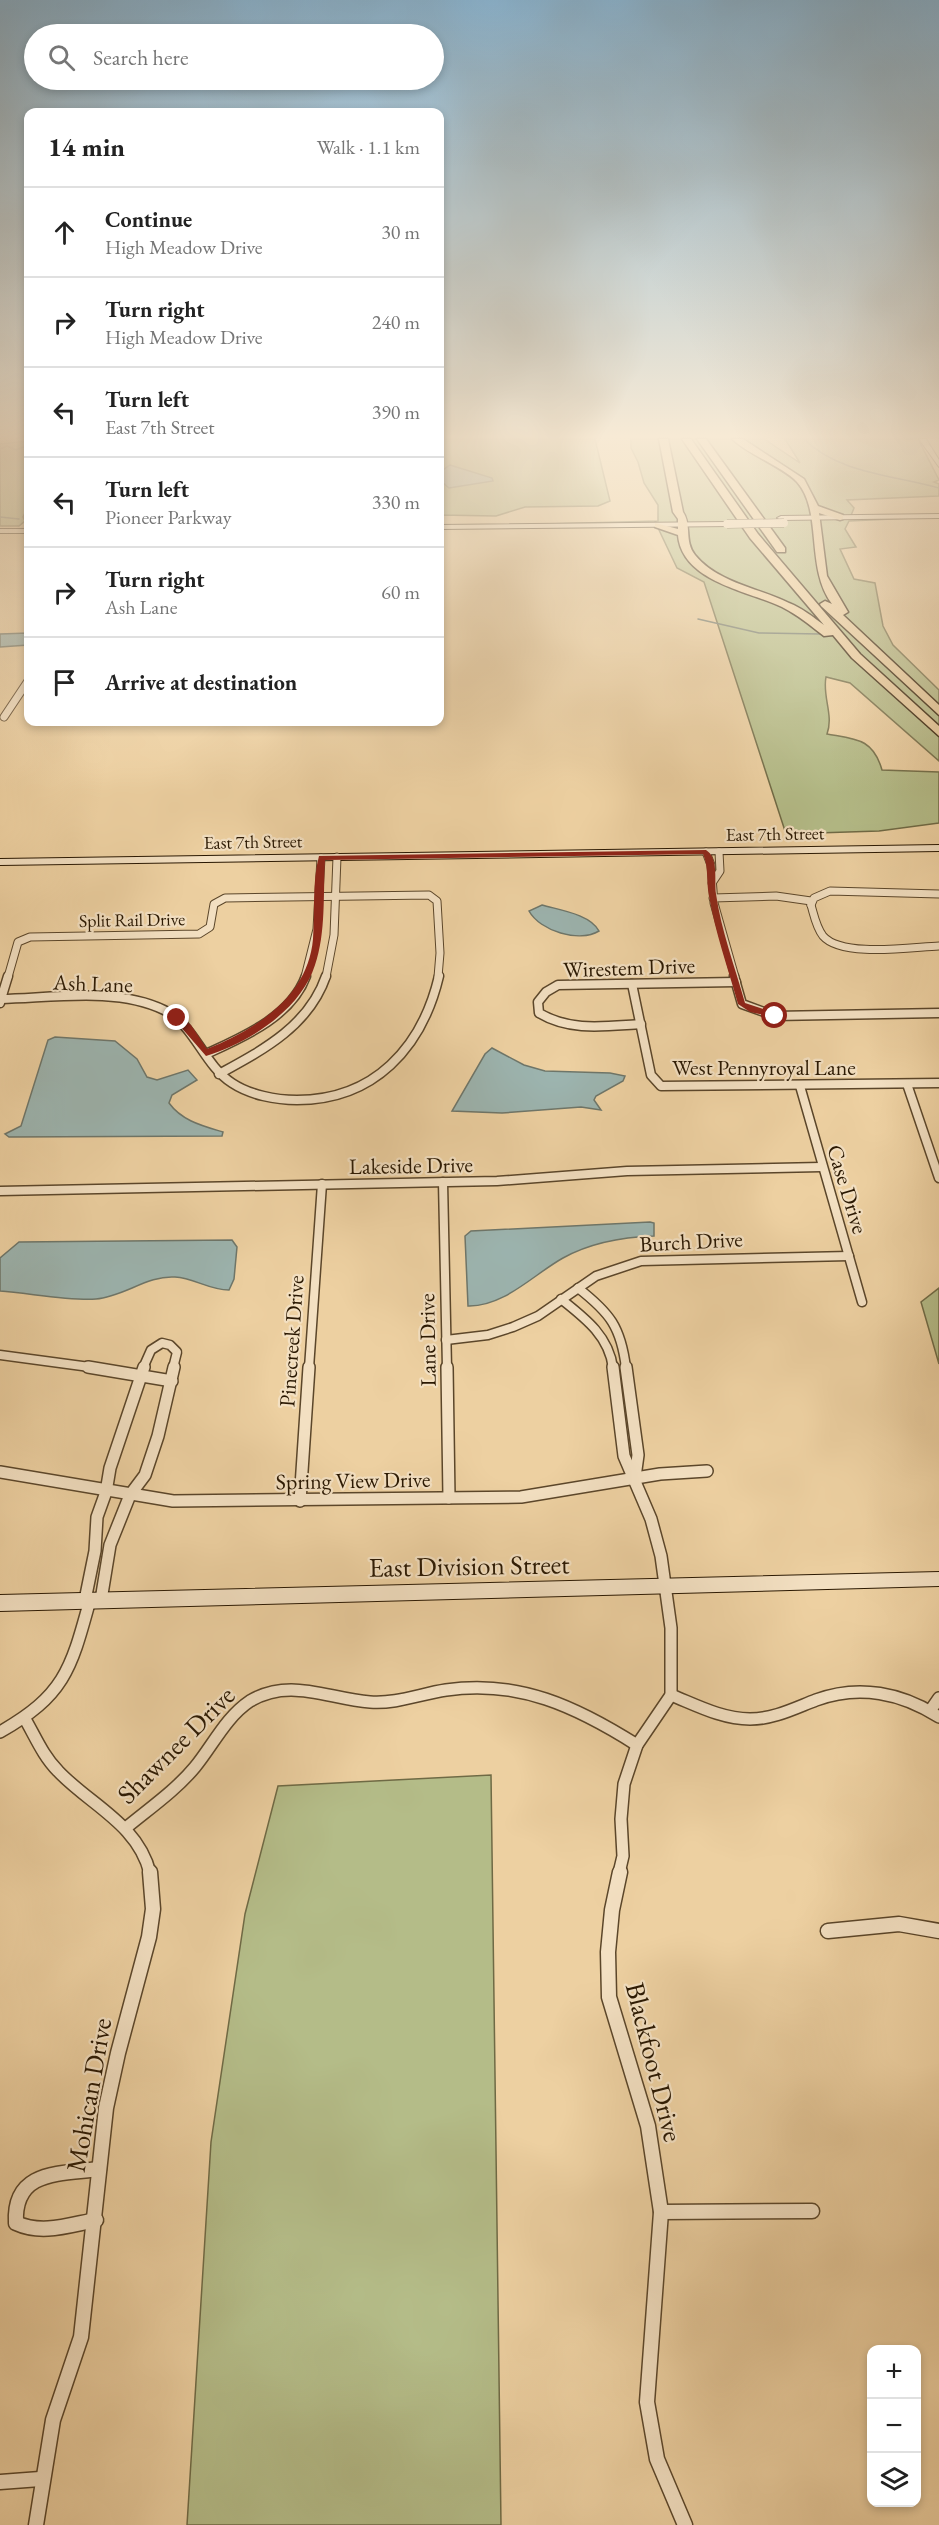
<!DOCTYPE html>
<html lang="en">
<head>
<meta charset="utf-8">
<style>
  :root { --surface:#fff; --page:#f6f6f6; --text:#222; --muted:#767676; --line:#e0e0e0 }
  body { margin:0; font-family:"EB Garamond",serif; background:var(--page); color:var(--text) }
  .controls { position:absolute; right:18px; bottom:18px; display:grid; overflow:hidden; border-radius:12px; box-shadow:0 3px 9px #0003 }
  .controls button { width:54px; height:54px; display:grid; place-items:center; padding:0; border:0; border-bottom:2px solid var(--line); background:var(--surface); color:var(--text); font:30px sans-serif }
  .stop { position:absolute; width:18px; height:18px; margin:-14px; border:4px solid #8f2418; border-radius:50%; background:#fff }
  .stop.end { background:#8f2418; border-color:#fff; box-shadow:0 2px 6px #0008 }
  .list { margin:0; padding:0; list-style:none }
  h2 { display:flex; justify-content:space-between; align-items:center; height:78px; margin:0; padding:0 24px; font-size:26px }
  h2 small { font-size:20px; font-weight:400; color:var(--muted) }
  .list li { display:grid; grid-template-columns:39px 1fr auto; gap:18px; align-items:center; box-sizing:border-box; height:90px; padding:0 24px; border-top:2px solid var(--line) }
  .list b { display:block; font-size:22px; white-space:nowrap }
  .list p { margin:0; font-size:20px; white-space:nowrap; color:var(--muted) }
  .list em { font-size:20px; font-style:normal; color:var(--muted) }
  .icon { flex:none; width:33px; height:33px; fill:none; stroke:currentColor; stroke-width:2; stroke-linecap:round; stroke-linejoin:round }
  .map { position:relative; flex:none; width:939px; height:2525px; overflow:hidden }
  .search { position:absolute; background:var(--surface); box-shadow:0 3px 9px #0003; left:24px; top:24px; width:420px; height:66px; display:flex; align-items:center; gap:15px; box-sizing:border-box; padding:0 21px; border-radius:33px; color:var(--muted); font-size:22px }
  .panel { position:absolute; background:var(--surface); box-shadow:0 3px 9px #0003; left:24px; top:108px; width:420px; height:618px; border-radius:12px }
  .map>svg:first-child { display:block }
</style>
</head>
<body>
<div class="map">
<svg width="939" height="2525" viewBox="0 0 939 2525">
  <rect width="100%" height="100%" fill="#edd0a1"/>
  <filter id="stains"><feTurbulence type="fractalNoise" baseFrequency=".00333" numOctaves="4"/><feColorMatrix values="0 0 0 0 .2 0 0 0 0 .09 0 0 0 0 .02 0 0 0 .5 -.17"/></filter>
  <radialGradient id="worn" r=".72"><stop offset=".6" stop-color="#630" stop-opacity="0"/><stop offset="1" stop-color="#630" stop-opacity=".3"/></radialGradient>
  <g fill="#b4bc88" stroke="#6f6a45" stroke-width="1.5">
    <polygon points="440,439 595,439 610,501 598,506 525,507 496,516 440,515"/>
    <path d="M631 439H764L800 463 785 439H918L939 480 934 482 939 484V496L847 500 854 508 850 518H914L849 521 845 529 856 547 840 549 854 579 875 583 883 626 893 645 939 690V761L850 683 826 677C822 696 834 715 827 734 855 739 873 738 882 770L939 772V823L879 831 786 834 704 582 677 568 659 530 658 523 509 525 658 521V505L644 483 638 462 631 448Z"/>
    <polygon points="28,441 28,507 23,517 25,521 19,526 0,526 0,444"/>
    <polygon points="939,1288 939,1364 921,1302"/>
    <polygon points="491,1775 501,2525 187,2525 211,2142 245,1914 278,1786"/>
  </g>
  <g fill="#9cb4af" stroke="#6e766a" stroke-width="1.5">
    <polygon points="450,465 492,478 493,481 449,488 442,482 443,470"/>
    <polygon points="28,633 28,645 0,647 0,634"/>
    <path d="M542 905C559 910 590 914 599 931 579 943 540 931 529 911Z"/>
    <path d="M55 1037 115 1041 137 1059 147 1077 157 1080 188 1070 197 1080 172 1095 169 1103C182 1121 203 1126 223 1132L222 1136 9 1137 5 1134 21 1126 48 1040Z"/>
    <polygon points="492,1048 524,1065 545,1071 610,1073 625,1076 623,1081 596,1096 594,1100 601,1110 581,1107 502,1113 452,1111 485,1054"/>
    <path d="M650 1222 654 1223V1236C624 1237 590 1243 563 1258 534 1274 504 1307 468 1306L465 1236 471 1231Z"/>
    <path d="M232 1240 237 1247 234 1279 229 1290C209 1290 194 1278 175 1277 148 1275 123 1297 96 1299 68 1301 29 1293 0 1291V1258L19 1242Z"/>
  </g>
  <g fill="none" stroke-linecap="round" stroke-linejoin="round">
    <g stroke="#6e766a" stroke-width="1.5">
      <path d="M804 439C839 474 894 475 939 488"/>
      <polyline points="0,449 7,446 16,450 28,445"/>
      <polyline points="0,517 19,519"/>
      <polyline points="698,619 759,633 820,634"/>
    </g>
    <g stroke="#5b462a" stroke-width="9">
      <g id="street-far3">
        <polyline points="4,717 28,681"/>
        <polyline points="706,852 711,865 714,903 735,977"/>
        <polyline points="712,883 720,871 719,852"/>
        <polyline points="713,898 776,896 811,901"/>
        <path d="M811 905C814 915 816 927 823 936 842 958 912 947 939 946"/>
        <polyline points="811,905 814,898 830,891 939,894"/>
        <polyline points="8,977 18,942 30,937 199,934 210,927 214,904 225,898 429,895 437,901 440,953 438,977"/>
        <polyline points="305,977 317,929 321,858"/>
        <polyline points="326,977 334,935 337,857"/>
      </g>
    </g>
    <g stroke="#5b462a" stroke-width="11">
      <g id="street-far2">
        <polyline points="734,976 742,1004 775,1016 939,1013"/>
        <polyline points="632,984 651,1075 661,1086 939,1083"/>
        <polyline points="1,999 8,976"/>
        <path d="M1 999C52 998 117 987 164 1010 195 1025 203 1064 232 1083 250 1095 276 1100 297 1100 374 1100 422 1048 439 976"/>
        <polyline points="0,1003 1,999"/>
        <path d="M641 1024C606 1026 571 1032 539 1013L538 1002 546 992 558 985 736 982"/>
        <path d="M206 1054C243 1037 291 1017 306 976"/>
        <path d="M219 1074C263 1050 309 1026 326 976"/>
        <polyline points="907,1084 939,1178"/>
        <polyline points="800,1086 862,1302"/>
        <polyline points="443,1182 447,1368"/>
        <polyline points="0,1191 497,1181 627,1171 821,1167"/>
        <path d="M578 1288C610 1313 621 1327 626 1368"/>
        <path d="M561 1299C585 1318 609 1336 613 1368"/>
        <polyline points="446,1340 488,1335 513,1327 538,1316 596,1276 641,1261 849,1256"/>
        <polyline points="0,1355 97,1368"/>
        <polyline points="143,1368 151,1350 162,1343 170,1345 177,1352 173,1368"/>
        <polyline points="309,1368 322,1184"/>
      </g>
    </g>
    <g stroke="#5b462a" stroke-width="14">
      <g id="street-far1">
        <polyline points="88,1367 172,1381"/>
        <polyline points="447,1367 449,1498"/>
        <polyline points="613,1367 624,1456 651,1519 661,1556 671,1628 671,1695 637,1745 624,1784 621,1819 623,1856 619,1873"/>
        <polyline points="626,1367 638,1455 635,1477"/>
        <polyline points="0,1472 173,1501 521,1497 660,1474 707,1471"/>
        <polyline points="300,1501 309,1367"/>
        <polyline points="85,1600 95,1551 97,1517 106,1492 110,1468 144,1367"/>
        <polyline points="101,1600 110,1545 130,1495 145,1475 158,1436 174,1367"/>
        <path d="M671 1695C696 1705 722 1719 750 1719 774 1719 795 1708 816 1700 859 1684 902 1693 939 1717"/>
        <polyline points="930,1711 939,1698"/>
        <path d="M25 1719C35 1736 43 1756 58 1771 90 1805 138 1824 150 1873"/>
        <path d="M0 1732C65 1695 71 1669 90 1600"/>
        <path d="M127 1827C150 1808 176 1790 195 1767 213 1745 226 1717 250 1701 290 1677 328 1699 370 1702 396 1704 420 1694 446 1690 518 1679 577 1707 637 1745"/>
      </g>
    </g>
    <g stroke="#5b462a" stroke-width="17">
      <g id="street">
        <polyline points="620,1872 612,1910 608,1952 609,1997 648,2126 661,2212 647,2402 657,2459 685,2525"/>
        <polyline points="828,1931 899,1924 939,1931"/>
        <polyline points="661,2212 812,2211"/>
        <path d="M96 2220C69 2225 42 2235 16 2223 13 2170 59 2174 99 2169"/>
        <polyline points="0,2482 40,2479"/>
        <polyline points="36,2525 53,2420 81,2337 106,2108 118,2053 149,1937 153,1909 150,1872"/>
      </g>
    </g>
    <g stroke="#2a1802" stroke-width="2">
      <g id="secondary">
        <polygon points="919,439 926,439 939,460 939,467"/>
        <polygon points="939,514 939,518 781,520 777,518 781,516"/>
        <polygon points="727,522 731,524 730,526 440,529 440,525"/>
        <rect x="0" y="529" width="28" height="4"/>
        <polygon points="939,845 939,851 0,865 0,859"/>
        <polygon points="939,1572 939,1586 0,1611 0,1595"/>
      </g>
    </g>
    <g stroke="#2a1802" stroke-width="3">
      <g id="highway">
        <path d="M659 439H668L683 512C692 525 684 541 695 555 718 583 759 588 789 603 802 608 813 617 824 625L750 538 682 439H691L758 534 860 654 939 726V736L852 658 833 635 824 636C811 626 798 615 782 607 749 591 682 582 678 535L655 527V523L678 529V519L673 512Z"/>
        <polygon points="697,439 706,439 785,548 785,552 777,552"/>
        <path d="M732 439H743L804 479 818 506 843 515V519L840 520 819 513 827 576 848 612 843 615 939 705V715L821 606 820 604 825 601 832 604C805 568 823 511 797 482 783 467 749 455 732 439Z"/>
      </g>
    </g>
    <use href="#street-far3" stroke="#f3e0c2" stroke-width="7"/>
    <use href="#street-far2" stroke="#f3e0c2" stroke-width="8"/>
    <use href="#street-far1" stroke="#f3e0c2" stroke-width="11"/>
    <use href="#street" stroke="#f3e0c2" stroke-width="14"/>
    <use href="#secondary" fill="#f3e0c2" fill-rule="evenodd"/>
    <use href="#highway" fill="#edd0a1" fill-rule="evenodd"/>
    <g stroke="#2a1802" stroke-width="9" stroke-linecap="butt">
      <polyline id="secondary-bridge" points="727,524 784,523"/>
    </g>
    <use href="#secondary-bridge" stroke="#f3e0c2" stroke-width="8"/>
  </g>
  <linearGradient id="sky" x2="0" y2="1"><stop stop-color="#89b4d1"/><stop offset="0.55" stop-color="#f7ead5"/><stop offset="1" stop-color="#f7ead5" stop-opacity="0"/></linearGradient>
  <rect width="939" height="793" fill="url(#sky)"/>
  <path fill="#8f2418" d="M706 850C719 858 714 880 716 894 721 930 735 967 745 1003L778 1014V1018L750 1012 738 1004C728 968 715 932 709 896 706 881 709 868 703 854L325 860C323 894 326 933 315 965 301 1010 248 1043 206 1056L173 1018 180 1016 191 1025 207 1049C256 1029 308 997 313 939 315 913 312 881 319 856Z"/>
  <g text-anchor="middle" stroke-width="4.5" stroke-linejoin="round" paint-order="stroke">
    <g font-size="18" fill="#2a1802" stroke="#f3e0c2">
      <text transform="translate(775 834) rotate(-1)" y="6">East 7th Street</text>
      <text transform="translate(253 842) rotate(-1)" y="6">East 7th Street</text>
      <text transform="translate(132 920) rotate(-1)" y="6">Split Rail Drive</text>
    </g>
    <g font-size="22" fill="#2a1802" stroke="#f3e0c2">
      <text transform="translate(629 967) rotate(-2)" y="8">Wirestem Drive</text>
      <text transform="translate(93 983) rotate(2)" y="8">Ash Lane</text>
      <text x="764" y="1075">West Pennyroyal Lane</text>
      <text transform="translate(411 1165) rotate(-1)" y="8">Lakeside Drive</text>
      <text transform="translate(848 1189) rotate(73)" y="8">Case Drive</text>
      <text transform="translate(691 1241) rotate(-3)" y="8">Burch Drive</text>
      <text transform="translate(427 1340) rotate(-91)" y="8">Lane Drive</text>
      <text transform="translate(291 1341) rotate(-86)" y="8">Pinecreek Drive</text>
      <text transform="translate(353 1480) rotate(-1)" y="8">Spring View Drive</text>
    </g>
    <g font-size="27" fill="#2a1802" stroke="#f3e0c2">
      <text transform="translate(469 1566) rotate(-1)" y="9">East Division Street</text>
      <text transform="translate(176 1745) rotate(-45)" y="9">Shawnee Drive</text>
      <text transform="translate(654 2062) rotate(76)" y="9">Blackfoot Drive</text>
      <text transform="translate(89 2095) rotate(-80)" y="9">Mohican Drive</text>
    </g>
  </g>
  <rect width="100%" height="100%" filter="url(#stains)"/>
  <rect width="100%" height="100%" fill="url(#worn)"/>
</svg>
<div class="controls">
<button>+</button>
<button>−</button>
<button><svg class="icon" aria-label="layers" viewBox="0 0 24 24"><path d="M12 4l9 5-9 5-9-5zM3 14l9 5 9-5"/></svg></button>
</div>
<div class="stop" style="left:775px;top:1016px"></div>
<div class="stop end" style="left:177px;top:1018px"></div>
<div class="search"><svg class="icon" aria-label="search" viewBox="0 0 24 24"><circle cx="10" cy="10" r="6"/><path d="M15 15l6 6"/></svg>Search here</div>
<section class="panel">
<h2>14 min<small>Walk · 1.1 km</small></h2>
<ul class="list">
<li><svg class="icon" aria-label="ahead" viewBox="0 0 24 24"><path d="M12 20V5M6 11l6-6 6 6"/></svg><div><b>Continue</b><p>High Meadow Drive</p></div><em>30 m</em></li>
<li><svg class="icon" aria-label="right" viewBox="0 0 24 24"><path d="M7 20v-9h11M14 6l5 5-5 5"/></svg><div><b>Turn right</b><p>High Meadow Drive</p></div><em>240 m</em></li>
<li><svg class="icon" aria-label="left" viewBox="0 0 24 24"><path d="M17 20v-9H6M10 6l-5 5 5 5"/></svg><div><b>Turn left</b><p>East 7th Street</p></div><em>390 m</em></li>
<li><svg class="icon" aria-label="left" viewBox="0 0 24 24"><path d="M17 20v-9H6M10 6l-5 5 5 5"/></svg><div><b>Turn left</b><p>Pioneer Parkway</p></div><em>330 m</em></li>
<li><svg class="icon" aria-label="right" viewBox="0 0 24 24"><path d="M7 20v-9h11M14 6l5 5-5 5"/></svg><div><b>Turn right</b><p>Ash Lane</p></div><em>60 m</em></li>
<li><svg class="icon" aria-label="arrive" viewBox="0 0 24 24"><path d="M6 21V4h12l-3 4 3 4H6"/></svg><div><b>Arrive at destination</b></div></li>
</ul>
</section>
</div>
</body>
</html>
